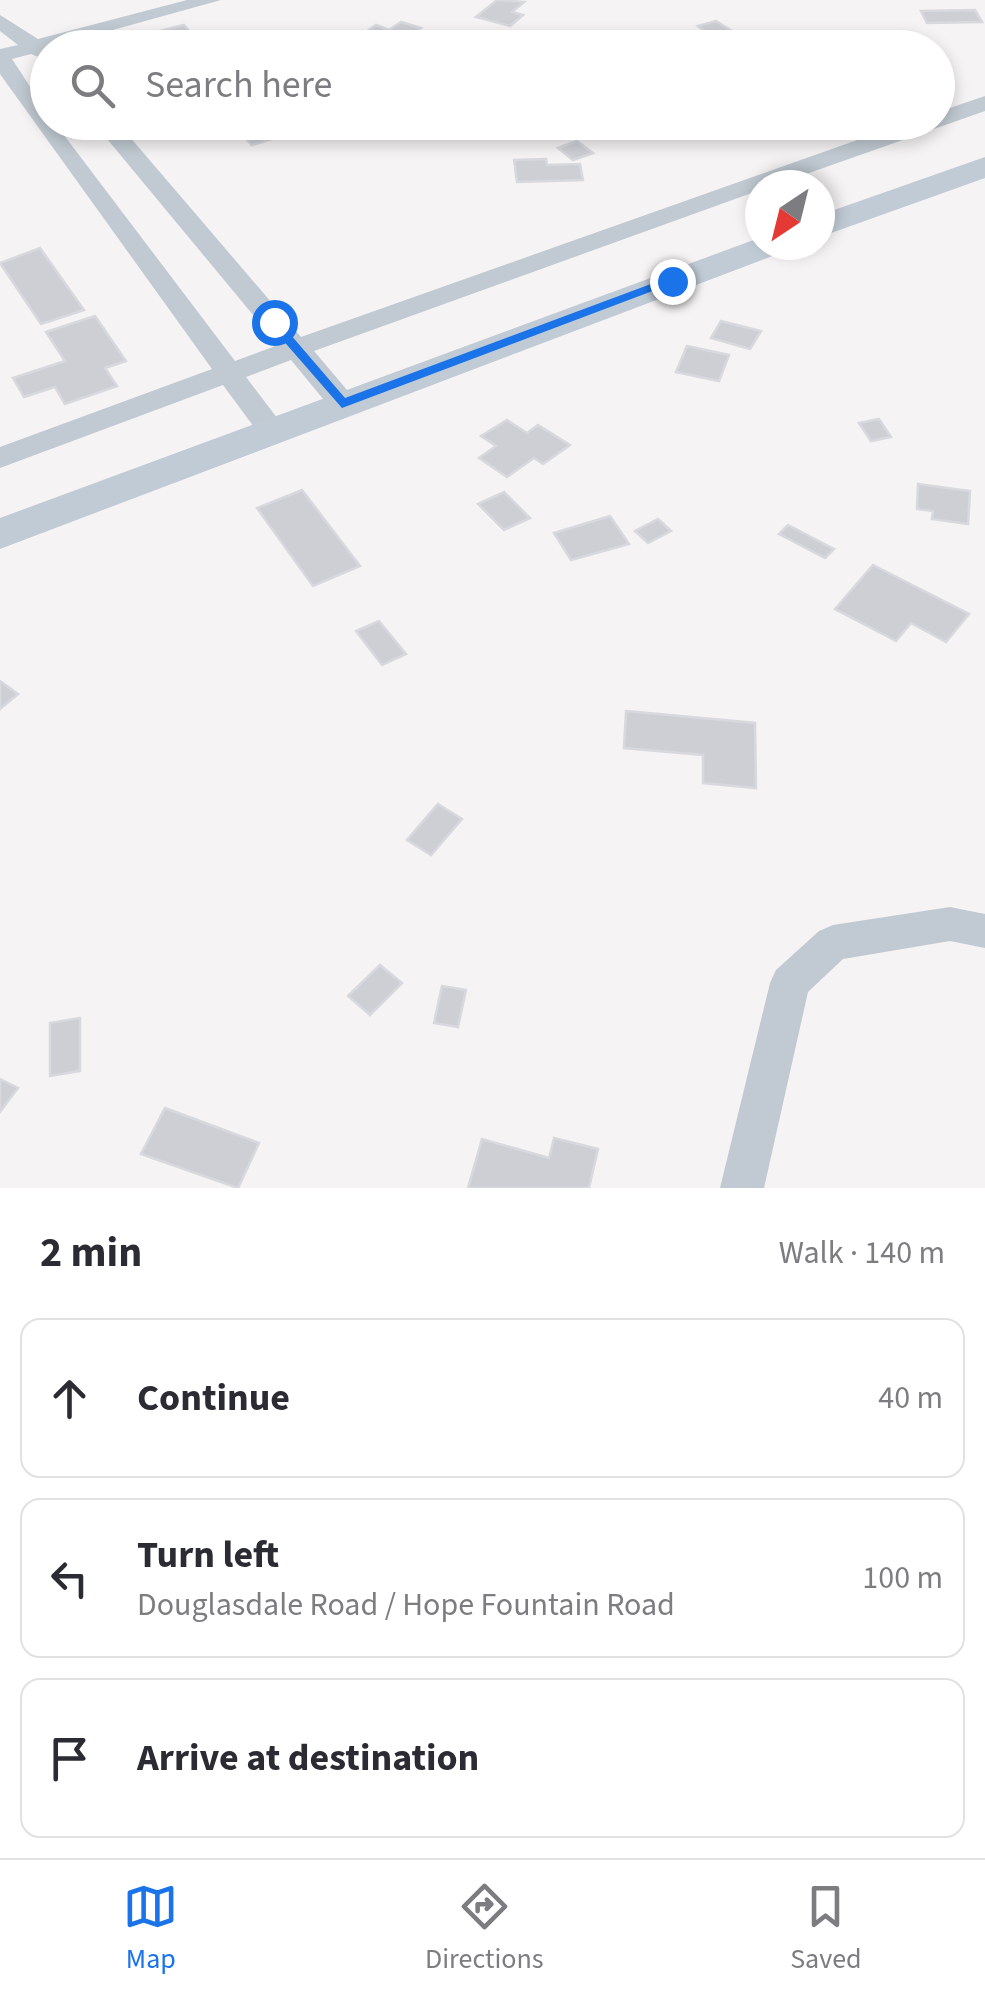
<!DOCTYPE html>
<html lang="en">
<head>
<meta charset="utf-8">
<style>
  :root { --surface:#fff; --page:#f7f7f7; --text:#2b2b33; --muted:#7c7c81; --line:#e1e1e2; --accent:#1a73e8 }
  body { margin:0; font-family:"Source Sans 3",sans-serif; background:var(--page); color:var(--text) }
  .compass { position:absolute; left:745px; top:170px; width:90px; height:90px; border-radius:50%; background:var(--surface); box-shadow:0 5px 15px #0003; rotate:215deg }
  .stop { position:absolute; width:30px; height:30px; margin:-22px; border:8px solid #1a73e8; border-radius:50%; background:#fff }
  .stop.end { background:#1a73e8; border-color:#fff; box-shadow:0 2px 10px #0008 }
  .list { margin:0; padding:0; list-style:none }
  h2 { display:flex; justify-content:space-between; align-items:center; height:130px; margin:0; padding:0 40px; font-size:42px }
  h2 small { font-size:32px; font-weight:400; color:var(--muted) }
  .list li { display:grid; grid-template-columns:65px 1fr auto; gap:30px; align-items:center; box-sizing:border-box; height:160px; margin:0 20px 20px; padding:0 20px; border:2px solid var(--line); border-radius:20px }
  .list b { display:block; font-size:38px; white-space:nowrap }
  .list p { margin:0; font-size:32px; white-space:nowrap; color:var(--muted) }
  .list em { font-size:32px; font-style:normal; color:var(--muted) }
  .icon { flex:none; width:55px; height:55px; fill:none; stroke:currentColor; stroke-width:2; stroke-linecap:round; stroke-linejoin:round }
  .map { position:relative; flex:none; width:985px; height:1188px; overflow:hidden }
  .search { position:absolute; background:var(--surface); box-shadow:0 5px 15px #0003; left:30px; right:30px; top:30px; height:110px; display:flex; align-items:center; gap:25px; box-sizing:border-box; padding:0 35px; border-radius:55px; color:var(--muted); font-size:38px }
  .sheet { height:670px; background:var(--surface) }
  nav { display:flex; justify-content:space-around; align-items:center; box-sizing:border-box; height:140px; border-top:2px solid var(--line); background:var(--surface); font-size:28px; color:var(--muted) }
  nav a { display:grid; justify-items:center; gap:5px }
  nav .on { color:var(--accent) }
  .map>svg:first-child { display:block }
</style>
</head>
<body>
<div class="map">
<svg width="985" height="1188" viewBox="0 0 985 1188">
  <rect width="100%" height="100%" fill="#f5f3f3"/>
  <g fill="#cdcfd5" stroke="#d7d9de" stroke-width="2.5">
    <polygon points="497,0 524,2 512,12 523,15 510,26 476,17"/>
    <polygon points="975,10 982,22 927,23 921,11"/>
    <polygon points="716,21 732,31 713,37 698,26"/>
    <polygon points="401,22 421,28 393,48 353,41 376,25 389,30"/>
    <polygon points="184,25 195,38 155,48 144,35"/>
    <polygon points="848,34 881,35 885,48 812,48 810,41 851,42"/>
    <polygon points="231,122 272,122 285,135 252,145"/>
    <polygon points="577,141 593,153 573,160 558,148"/>
    <polygon points="546,159 547,165 580,164 583,180 517,182 514,160"/>
    <polygon points="40,248 84,310 41,324 0,263"/>
    <polygon points="95,316 126,361 105,368 117,386 65,404 55,387 24,397 13,378 65,361 46,332"/>
    <polygon points="721,321 761,331 750,349 711,338"/>
    <polygon points="687,346 729,355 719,381 676,372"/>
    <polygon points="879,419 891,437 871,441 859,423"/>
    <polygon points="507,420 527,433 538,425 570,445 543,464 534,458 507,477 479,458 496,446 481,436"/>
    <polygon points="918,484 970,491 968,524 932,519 933,511 917,509"/>
    <polygon points="302,490 360,566 313,586 257,508"/>
    <polygon points="504,492 530,518 504,530 478,504"/>
    <polygon points="610,516 629,544 571,560 554,533"/>
    <polygon points="658,519 671,531 648,543 635,531"/>
    <polygon points="788,525 834,549 825,558 779,534"/>
    <polygon points="873,565 969,614 946,642 911,623 896,641 835,609"/>
    <polygon points="379,621 406,654 382,665 356,631"/>
    <polygon points="0,681 18,694 0,709"/>
    <polygon points="626,711 755,723 756,788 703,783 703,755 624,748"/>
    <polygon points="438,804 462,819 431,855 407,840"/>
    <polygon points="380,965 402,983 370,1015 348,996"/>
    <polygon points="442,986 466,990 458,1027 434,1023"/>
    <polygon points="80,1018 80,1071 50,1076 50,1023"/>
    <polygon points="0,1079 18,1088 0,1112"/>
    <polygon points="165,1108 259,1143 238,1188 141,1154"/>
    <polygon points="554,1138 598,1149 589,1188 468,1188 482,1139 549,1158"/>
  </g>
  <g fill="none" stroke-linecap="round" stroke-linejoin="round">
    <g fill="#c1cad2" fill-rule="evenodd">
      <polygon points="187,0 221,0 48,48 48,61 31,54 12,59 48,114 48,122 54,122 235,361 278,345 93,122 117,122 301,337 908,122 938,122 938,112 985,96 985,111 775,185 760,185 760,190 314,351 353,397 357,404 353,411 333,411 291,360 246,377 287,431 282,438 262,438 223,385 0,468 0,447 212,369 0,74 0,49 18,45 0,31 0,15 38,39"/>
      <polygon points="950,907 985,914 985,948 950,941 843,959 808,992 764,1188 720,1188 770,983 776,970 819,931 833,925"/>
    </g>
    <g fill="#c1cbd6" fill-rule="evenodd">
      <polygon points="985,157 985,178 820,237 820,215"/>
      <polygon points="759,238 760,245 789,245 783,252 0,549 0,518"/>
    </g>
  </g>
  <polygon fill="#1a73e8" points="667,278 679,281 342,408 267,322 278,320 345,398"/>
</svg>
<svg class="compass" viewBox="-18 -18 36 36"><path d="M0-13l5 13h-10z" fill="#e53935"/><path d="M0 13l5-13h-10z" fill="#7c7c81"/></svg>
<div class="stop" style="left:274px;top:322px"></div>
<div class="stop end" style="left:672px;top:281px"></div>
<div class="search"><svg class="icon" aria-label="search" viewBox="0 0 24 24"><circle cx="10" cy="10" r="6"/><path d="M15 15l6 6"/></svg>Search here</div>
</div>
<section class="sheet">
<h2>2 min<small>Walk · 140 m</small></h2>
<ul class="list">
<li><svg class="icon" aria-label="ahead" viewBox="0 0 24 24"><path d="M12 20V5M6 11l6-6 6 6"/></svg><div><b>Continue</b></div><em>40 m</em></li>
<li><svg class="icon" aria-label="left" viewBox="0 0 24 24"><path d="M17 20v-9H6M10 6l-5 5 5 5"/></svg><div><b>Turn left</b><p>Douglasdale Road / Hope Fountain Road</p></div><em>100 m</em></li>
<li><svg class="icon" aria-label="arrive" viewBox="0 0 24 24"><path d="M6 21V4h12l-3 4 3 4H6"/></svg><div><b>Arrive at destination</b></div></li>
</ul>
</section>
<nav>
<a class="on"><svg class="icon" aria-label="map" viewBox="0 0 24 24"><path d="M3 6l6-2 6 2 6-2v14l-6 2-6-2-6 2zM9 4v14M15 6v14"/></svg>Map</a>
<a><svg class="icon" aria-label="directions" viewBox="0 0 24 24"><path d="M12 3l9 9-9 9-9-9zM9 14v-3h6M13 9l2 2-2 2"/></svg>Directions</a>
<a><svg class="icon" aria-label="saved" viewBox="0 0 24 24"><path d="M7 4h10v16l-5-4-5 4z"/></svg>Saved</a>
</nav>
</body>
</html>
